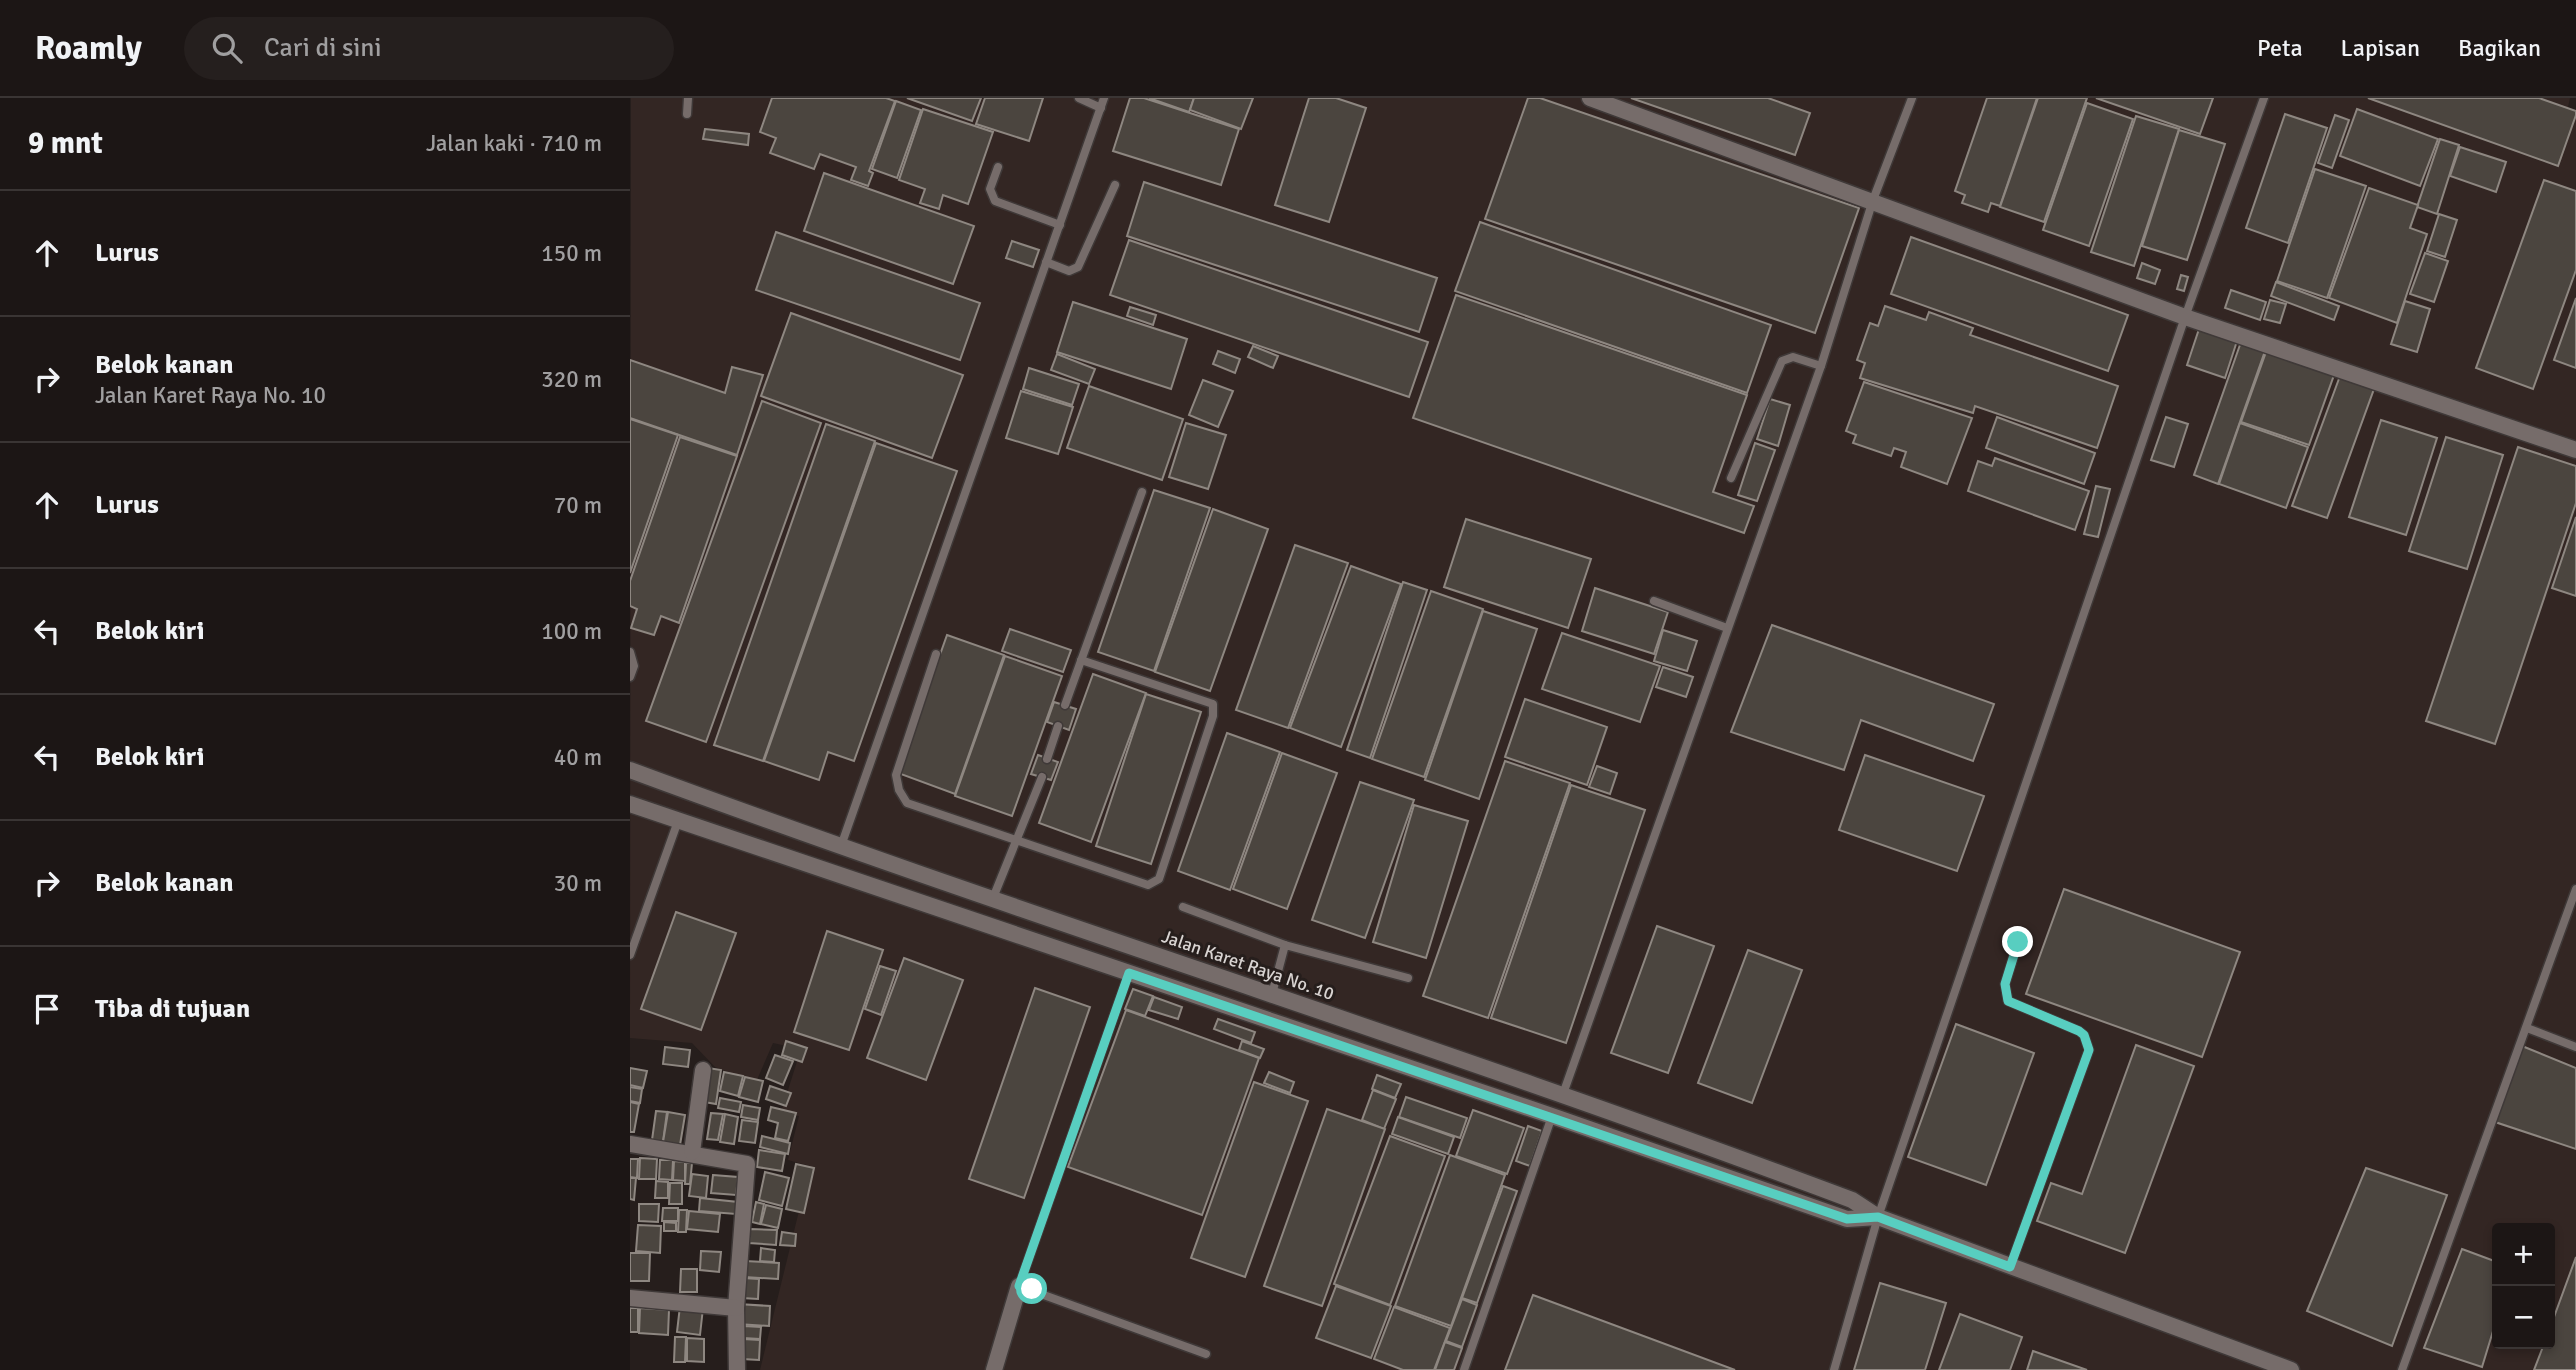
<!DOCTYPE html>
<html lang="id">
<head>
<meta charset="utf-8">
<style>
  :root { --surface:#1c1615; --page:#251f1e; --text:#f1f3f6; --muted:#a09fa0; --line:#3a3534 }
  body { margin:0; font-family:Signika,sans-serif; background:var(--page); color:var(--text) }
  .controls { position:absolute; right:21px; bottom:21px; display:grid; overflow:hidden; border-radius:7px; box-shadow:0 4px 10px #0003 }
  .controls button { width:63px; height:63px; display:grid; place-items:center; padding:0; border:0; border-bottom:2px solid var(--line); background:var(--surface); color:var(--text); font:35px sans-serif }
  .stop { position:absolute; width:21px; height:21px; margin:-16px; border:5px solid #58cec0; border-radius:50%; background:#fff }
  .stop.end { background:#58cec0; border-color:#fff; box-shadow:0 2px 7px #0008 }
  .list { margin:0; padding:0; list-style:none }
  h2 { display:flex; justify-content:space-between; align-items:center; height:91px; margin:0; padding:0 28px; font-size:30px }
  h2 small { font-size:23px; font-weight:400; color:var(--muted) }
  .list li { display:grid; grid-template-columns:46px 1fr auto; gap:21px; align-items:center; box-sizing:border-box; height:126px; padding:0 28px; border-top:2px solid var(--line) }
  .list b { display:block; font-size:26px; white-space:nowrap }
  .list p { margin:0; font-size:23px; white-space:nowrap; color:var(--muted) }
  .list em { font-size:23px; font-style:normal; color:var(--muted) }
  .icon { flex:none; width:38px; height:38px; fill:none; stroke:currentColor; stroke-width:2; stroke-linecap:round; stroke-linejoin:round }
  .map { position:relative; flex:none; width:1946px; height:1272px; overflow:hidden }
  header { display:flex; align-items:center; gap:42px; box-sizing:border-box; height:98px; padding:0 35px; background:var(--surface); border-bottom:2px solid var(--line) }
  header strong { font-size:33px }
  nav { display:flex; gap:38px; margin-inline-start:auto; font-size:24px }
  .search { width:490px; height:63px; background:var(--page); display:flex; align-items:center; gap:18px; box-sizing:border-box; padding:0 24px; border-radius:38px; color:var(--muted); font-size:26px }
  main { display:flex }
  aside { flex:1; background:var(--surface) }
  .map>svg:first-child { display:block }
</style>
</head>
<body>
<header>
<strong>Roamly</strong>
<div class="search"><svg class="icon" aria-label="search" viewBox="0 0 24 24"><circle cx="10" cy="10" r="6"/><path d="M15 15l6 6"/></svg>Cari di sini</div>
<nav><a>Peta</a><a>Lapisan</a><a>Bagikan</a></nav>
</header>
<main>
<aside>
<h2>9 mnt<small>Jalan kaki · 710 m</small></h2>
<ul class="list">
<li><svg class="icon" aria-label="ahead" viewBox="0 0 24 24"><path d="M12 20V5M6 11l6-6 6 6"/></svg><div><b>Lurus</b></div><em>150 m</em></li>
<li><svg class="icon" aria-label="right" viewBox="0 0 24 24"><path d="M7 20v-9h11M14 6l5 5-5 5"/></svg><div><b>Belok kanan</b><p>Jalan Karet Raya No. 10</p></div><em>320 m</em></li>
<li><svg class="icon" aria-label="ahead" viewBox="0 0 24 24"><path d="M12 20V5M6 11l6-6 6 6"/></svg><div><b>Lurus</b></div><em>70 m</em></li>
<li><svg class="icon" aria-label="left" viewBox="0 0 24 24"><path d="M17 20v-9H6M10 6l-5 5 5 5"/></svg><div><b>Belok kiri</b></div><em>100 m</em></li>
<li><svg class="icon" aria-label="left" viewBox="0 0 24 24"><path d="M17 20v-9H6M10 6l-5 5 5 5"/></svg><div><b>Belok kiri</b></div><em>40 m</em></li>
<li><svg class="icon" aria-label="right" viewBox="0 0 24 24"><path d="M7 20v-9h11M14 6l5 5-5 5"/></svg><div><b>Belok kanan</b></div><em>30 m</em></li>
<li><svg class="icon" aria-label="arrive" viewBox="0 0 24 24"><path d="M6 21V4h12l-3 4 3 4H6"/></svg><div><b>Tiba di tujuan</b></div></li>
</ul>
</aside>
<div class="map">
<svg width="1946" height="1272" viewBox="0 0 1946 1272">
  <rect width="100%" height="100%" fill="#261e1c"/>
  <path fill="#332623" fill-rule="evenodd" d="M1 0H1940L1938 9 1946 13V1272H130L180 1068 158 1062 169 1018 151 1014 171 951 143 945 126 984 85 969 62 945 0 940ZM1867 1130H1920V1246H1867Z"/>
  <g fill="#4b453f" stroke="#8e8781" stroke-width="2">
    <polygon points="142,0 256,0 265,3 239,73 243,75 238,88 221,82 226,69 190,56 184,71 140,55 146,40 130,34"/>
    <polygon points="277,0 351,0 342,23"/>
    <polygon points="355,0 413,0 399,43 346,26"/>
    <polygon points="500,0 514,0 609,31 591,87 483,53"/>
    <polygon points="519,0 564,0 559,14"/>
    <polygon points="564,0 623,0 611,31 560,12"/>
    <polygon points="679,0 706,0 736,10 699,124 645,107"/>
    <polygon points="898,0 910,0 1229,110 1185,235 855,121"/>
    <polygon points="1001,0 1138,0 1180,15 1165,57"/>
    <polygon points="1357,0 1407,0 1370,108 1361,105 1358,114 1332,105 1335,97 1325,93"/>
    <polygon points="1408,0 1457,0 1414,124 1370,109"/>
    <polygon points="1466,0 1583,0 1570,36"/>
    <polygon points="1738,0 1909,0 1946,13 1946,17 1928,68"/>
    <polygon points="266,3 291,12 267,80 242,71"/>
    <polygon points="1457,5 1503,21 1459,148 1413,132"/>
    <polygon points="293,11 363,34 338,106 313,97 309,111 290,105 295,91 269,82"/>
    <polygon points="1727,11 1808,41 1790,88 1710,58"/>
    <polygon points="1655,16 1697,30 1658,145 1616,130"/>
    <polygon points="1705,17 1719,22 1702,70 1688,65"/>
    <polygon points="1506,18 1549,31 1504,168 1461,154"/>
    <polygon points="75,31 119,36 118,47 73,41"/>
    <polygon points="1549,32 1595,46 1557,162 1512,148"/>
    <polygon points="1810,41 1829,47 1807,116 1787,109"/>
    <polygon points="1830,49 1876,64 1866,94 1820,78"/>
    <polygon points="1685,71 1736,88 1697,200 1647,183"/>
    <polygon points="194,75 344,128 323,186 174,133"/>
    <polygon points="1914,82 1946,93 1946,172 1903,291 1846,270"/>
    <polygon points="514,84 807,180 789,234 497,138"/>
    <polygon points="1739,90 1788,107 1780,130 1797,136 1767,225 1699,200"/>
    <polygon points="1809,116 1827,122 1815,159 1797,153"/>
    <polygon points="850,124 1141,227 1117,295 825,193"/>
    <polygon points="146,134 350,205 330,262 126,192"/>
    <polygon points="1281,139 1498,217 1478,273 1261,196"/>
    <polygon points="499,142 798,244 779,299 480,197"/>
    <polygon points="382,143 409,152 403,169 376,160"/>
    <polygon points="1795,155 1818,163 1804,204 1780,196"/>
    <polygon points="1512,165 1530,172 1525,186 1507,180"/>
    <polygon points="1551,177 1558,179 1554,193 1547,191"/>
    <polygon points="1646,184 1709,208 1704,222 1641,198"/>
    <polygon points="1601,192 1636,204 1630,222 1595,210"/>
    <polygon points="826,197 1117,297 1083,394 1124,408 1114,435 783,320"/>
    <polygon points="1946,200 1946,270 1924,262"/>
    <polygon points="1640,202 1656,206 1650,225 1634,221"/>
    <polygon points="1775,203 1800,211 1787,254 1761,246"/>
    <polygon points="443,204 557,241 541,291 427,254"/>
    <polygon points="1255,208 1296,222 1299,214 1343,230 1340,237 1488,288 1467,350 1345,308 1343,315 1230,280 1235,265 1227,262 1240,225 1248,228"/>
    <polygon points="500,209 526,217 523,227 497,218"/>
    <polygon points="161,215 333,277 302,360 131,298"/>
    <polygon points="1569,231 1607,243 1595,280 1557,267"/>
    <polygon points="1611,244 1635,253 1588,386 1564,377"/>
    <polygon points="623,248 648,258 643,270 618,259"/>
    <polygon points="588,253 610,261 605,275 583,266"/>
    <polygon points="1636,254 1704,277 1679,347 1611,324"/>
    <polygon points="427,256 465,271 459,286 421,272"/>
    <polygon points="0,262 95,295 102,269 133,277 107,357 0,320"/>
    <polygon points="399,270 449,286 442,307 393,291"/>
    <polygon points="1710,278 1744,291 1697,420 1662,408"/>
    <polygon points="573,282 603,293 588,329 559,317"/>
    <polygon points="1234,284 1342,320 1317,386 1271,369 1276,354 1264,350 1261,358 1223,345 1226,337 1216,333"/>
    <polygon points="459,288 553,321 532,382 437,350"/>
    <polygon points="391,293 443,309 428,356 376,340"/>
    <polygon points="1140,301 1160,307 1148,348 1127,341"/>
    <polygon points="132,303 191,325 76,644 16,623"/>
    <polygon points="1367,319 1465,355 1454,386 1356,350"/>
    <polygon points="1536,319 1558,326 1544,369 1521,362"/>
    <polygon points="0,321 48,337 0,475"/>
    <polygon points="1751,322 1807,340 1776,437 1719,419"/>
    <polygon points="556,325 596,337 578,391 539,379"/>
    <polygon points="1610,325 1678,349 1656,410 1589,386"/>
    <polygon points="196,326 245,343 133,663 84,647"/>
    <polygon points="50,339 107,358 49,525 31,518 24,537 1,530 7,511 0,508 0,483"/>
    <polygon points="1816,339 1873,357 1837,471 1779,453"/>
    <polygon points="246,345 327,373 224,663 198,654 189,682 134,663"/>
    <polygon points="1125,345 1145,352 1127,403 1108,397"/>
    <polygon points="1888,349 1946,368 1946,405 1865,646 1796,623"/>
    <polygon points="1365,360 1459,393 1445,432 1338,393 1348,363 1362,368"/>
    <polygon points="1466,388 1480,391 1468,439 1454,436"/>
    <polygon points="524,392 580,410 524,573 468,554"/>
    <polygon points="583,411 638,431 580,593 525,574"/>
    <polygon points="1946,419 1946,498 1922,490"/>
    <polygon points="836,421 961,461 938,530 814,489"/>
    <polygon points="665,447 718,465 658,630 606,612"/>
    <polygon points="721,468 771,486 711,649 660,630"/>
    <polygon points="773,484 797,492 740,660 717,652"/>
    <polygon points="965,490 1038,514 1024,556 952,533"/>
    <polygon points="801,493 853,511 794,679 742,661"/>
    <polygon points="853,513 907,531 849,701 795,682"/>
    <polygon points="1142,527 1364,606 1343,663 1231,622 1214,672 1101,634"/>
    <polygon points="380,531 441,552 433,574 372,553"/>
    <polygon points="1033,532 1067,543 1057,573 1024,563"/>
    <polygon points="932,535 1030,568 1010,624 912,591"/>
    <polygon points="317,537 374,557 325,696 268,675"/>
    <polygon points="375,558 432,578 382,718 325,698"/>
    <polygon points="1033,569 1063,579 1056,599 1026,589"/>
    <polygon points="463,576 516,595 461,744 409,725"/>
    <polygon points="516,596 571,614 521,766 466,748"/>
    <polygon points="895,601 977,629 957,687 875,659"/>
    <polygon points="424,604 446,611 439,632 417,624"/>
    <polygon points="597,635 650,654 600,792 548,773"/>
    <polygon points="652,655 707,675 657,811 603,791"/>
    <polygon points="408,657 428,664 421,682 401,676"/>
    <polygon points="1235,657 1354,698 1327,773 1209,732"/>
    <polygon points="875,663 940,685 858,920 793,898"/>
    <polygon points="967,668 987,675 980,696 959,689"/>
    <polygon points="730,684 784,702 735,840 682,822"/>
    <polygon points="941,687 1015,712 936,945 861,920"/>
    <polygon points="784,707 838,723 796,860 743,844"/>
    <polygon points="1434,791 1610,854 1572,959 1396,896"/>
    <polygon points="46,814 106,835 71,932 11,911"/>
    <polygon points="1027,828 1084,848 1038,975 981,955"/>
    <polygon points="197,833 253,852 219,952 164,934"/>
    <polygon points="1118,852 1172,872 1122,1005 1068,985"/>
    <polygon points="274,860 333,882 296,982 237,960"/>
    <polygon points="250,868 266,873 251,917 235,911"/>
    <polygon points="405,890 460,909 394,1100 339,1081"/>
    <polygon points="503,891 523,898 515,918 495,911"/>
    <polygon points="524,899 552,909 548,921 519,912"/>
    <polygon points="496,912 629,960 572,1117 438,1069"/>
    <polygon points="588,921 625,934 621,945 584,931"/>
    <polygon points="1326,926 1404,955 1356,1087 1278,1059"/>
    <polygon points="156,943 177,950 172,964 152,957"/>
    <polygon points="612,943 634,951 630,960 609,952"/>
    <polygon points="1506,947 1564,968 1495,1155 1407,1123 1421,1085 1452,1096"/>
    <polygon points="1892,948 1946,970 1946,1051 1865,1024"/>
    <polygon points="35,949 60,952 58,969 33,966"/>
    <polygon points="145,957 163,963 153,987 136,980"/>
    <polygon points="0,970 17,973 13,990 0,987"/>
    <polygon points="78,970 91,972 86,1006 74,1004"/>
    <polygon points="94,974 113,978 108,998 90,993"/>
    <polygon points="639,974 664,984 660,995 634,985"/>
    <polygon points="747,977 771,986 765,1000 742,991"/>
    <polygon points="115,979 133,983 128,1004 109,999"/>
    <polygon points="624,984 678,1003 615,1179 561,1160"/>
    <polygon points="140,988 161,995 156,1008 136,1001"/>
    <polygon points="0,989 12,991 10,1005 0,1003"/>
    <polygon points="743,992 766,1001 754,1031 732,1022"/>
    <polygon points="776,999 837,1020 830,1040 769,1019"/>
    <polygon points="90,1000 111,1004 109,1014 88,1010"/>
    <polygon points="0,1004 9,1006 4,1034 0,1034"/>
    <polygon points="113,1007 130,1010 128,1022 111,1019"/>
    <polygon points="141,1009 166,1015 158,1043 145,1040 148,1025 138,1022"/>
    <polygon points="697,1011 755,1031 692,1208 634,1188"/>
    <polygon points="843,1012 894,1030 877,1076 826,1058"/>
    <polygon points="26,1013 37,1014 33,1044 22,1042"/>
    <polygon points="38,1014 55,1017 50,1047 33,1044"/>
    <polygon points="81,1015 93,1016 88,1042 77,1041"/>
    <polygon points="95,1016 108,1019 104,1046 90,1044"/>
    <polygon points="768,1019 824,1039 818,1056 762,1036"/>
    <polygon points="112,1022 128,1024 125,1045 109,1043"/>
    <polygon points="898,1028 912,1033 900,1068 886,1063"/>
    <polygon points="132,1038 160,1045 158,1056 130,1049"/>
    <polygon points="760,1038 815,1058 760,1207 704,1186"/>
    <polygon points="129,1052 155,1056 152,1073 127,1069"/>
    <polygon points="820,1057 875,1077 821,1228 765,1208"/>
    <polygon points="10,1060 27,1061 26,1081 9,1081"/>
    <polygon points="0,1061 8,1061 7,1080 0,1079"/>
    <polygon points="30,1062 43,1062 42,1082 29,1081"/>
    <polygon points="44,1063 55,1064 55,1083 43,1082"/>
    <polygon points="56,1065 62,1065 60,1086 55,1086"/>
    <polygon points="166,1066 184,1070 174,1115 156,1111"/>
    <polygon points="1736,1070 1817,1097 1762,1248 1677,1213"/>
    <polygon points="135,1074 159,1080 152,1108 129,1102"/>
    <polygon points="62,1076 78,1078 76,1100 59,1098"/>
    <polygon points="83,1077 108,1079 106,1097 81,1095"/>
    <polygon points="0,1080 6,1080 4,1102 0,1101"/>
    <polygon points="26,1083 38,1084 38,1100 25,1100"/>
    <polygon points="40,1085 52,1085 52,1106 39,1106"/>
    <polygon points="873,1088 887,1093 847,1205 832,1200"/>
    <polygon points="70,1100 108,1104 106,1116 69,1113"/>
    <polygon points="126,1104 134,1106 130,1126 122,1124"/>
    <polygon points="9,1106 29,1106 28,1124 9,1123"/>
    <polygon points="136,1107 152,1111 148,1130 131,1126"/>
    <polygon points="33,1110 48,1110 48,1123 32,1123"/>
    <polygon points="49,1112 57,1112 56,1134 48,1134"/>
    <polygon points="59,1113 90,1116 88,1134 57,1131"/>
    <polygon points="34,1124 46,1125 46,1133 34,1133"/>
    <polygon points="8,1127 31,1128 30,1155 6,1153"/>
    <polygon points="120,1131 147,1132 146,1147 119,1145"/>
    <polygon points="152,1134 166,1136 165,1148 150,1147"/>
    <polygon points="131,1150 145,1152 144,1164 130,1163"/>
    <polygon points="1832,1151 1867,1164 1867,1220 1852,1269 1794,1250"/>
    <polygon points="71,1153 91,1154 89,1174 70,1172"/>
    <polygon points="0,1155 20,1155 19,1183 0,1183"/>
    <polygon points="1946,1159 1946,1272 1904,1272 1914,1246 1920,1246 1920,1230"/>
    <polygon points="115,1163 149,1165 148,1181 114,1179"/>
    <polygon points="51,1171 67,1171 67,1194 50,1194"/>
    <polygon points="113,1180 129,1181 128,1201 112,1200"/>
    <polygon points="1250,1185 1316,1205 1295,1272 1224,1272"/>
    <polygon points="706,1188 761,1208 741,1260 686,1240"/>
    <polygon points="903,1197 1105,1272 875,1272"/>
    <polygon points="832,1201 847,1207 832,1249 816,1243"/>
    <polygon points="108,1206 140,1208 139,1228 107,1226"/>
    <polygon points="50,1208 73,1210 70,1237 47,1234"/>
    <polygon points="764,1209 820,1230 804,1272 773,1272 744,1261"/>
    <rect x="0" y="1210" width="8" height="24"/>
    <polygon points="10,1210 39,1212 38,1237 9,1235"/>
    <polygon points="1330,1216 1392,1239 1380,1272 1309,1272"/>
    <polygon points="114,1228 131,1229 130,1241 113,1240"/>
    <polygon points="45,1239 56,1239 55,1264 44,1264"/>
    <polygon points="57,1240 74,1241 74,1264 57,1263"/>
    <polygon points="113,1241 130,1242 129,1262 112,1261"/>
    <polygon points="815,1244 832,1250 824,1272 805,1272"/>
    <polygon points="1403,1253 1457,1272 1397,1272"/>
  </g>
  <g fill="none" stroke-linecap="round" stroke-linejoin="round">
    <g stroke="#3f3938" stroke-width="11">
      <g id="service">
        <polyline points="449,0 471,10"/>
        <polyline points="57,16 58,0"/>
        <polyline points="368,69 360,91 365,103 430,127"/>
        <polyline points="416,164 439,173 448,169 485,87"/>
        <polyline points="1101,380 1152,263 1163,259 1191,268"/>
        <polyline points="1024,503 1097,530"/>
        <polyline points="0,554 4,568 0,579"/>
        <polyline points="306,556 266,677 269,692 277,705 518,787 529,781 583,618 583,606 451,562"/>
        <polyline points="435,607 512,394"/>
        <polyline points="417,661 428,628"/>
        <polyline points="211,748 474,0"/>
        <polyline points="363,800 412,679"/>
        <polyline points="553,809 655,847"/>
        <polyline points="0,857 48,723"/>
        <polyline points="499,875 389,1188 576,1256"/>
        <polyline points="642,896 655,847 778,880"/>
        <polyline points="1897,930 1946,949"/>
        <polyline points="933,996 1191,268 1243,102 1282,0"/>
        <polyline points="1380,1169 1459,952 1454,937 1449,933 1378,903 1375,886 1388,844"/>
        <polyline points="834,1272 922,1018"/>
        <polyline points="1204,1272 1248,1119 1555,219 1634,0"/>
        <polyline points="1772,1272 1946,791"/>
      </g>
    </g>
    <g stroke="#3f3938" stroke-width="19">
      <g id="minor">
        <polyline points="960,0 1555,219 1946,352"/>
        <path d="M0 672C405 822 818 950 1222 1102L1248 1119 1661 1272"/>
        <polyline points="0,706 922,1018 1217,1121 1248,1119"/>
        <polyline points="0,1046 117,1066 106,1210 107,1272"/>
        <polyline points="62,1054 73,972"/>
        <polyline points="0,1200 106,1210"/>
        <polyline points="364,1272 389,1188"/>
      </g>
    </g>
    <use href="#service" stroke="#766c6a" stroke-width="8"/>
    <use href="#minor" stroke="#766c6a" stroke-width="16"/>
  </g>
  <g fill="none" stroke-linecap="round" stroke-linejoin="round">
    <polyline stroke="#58cec0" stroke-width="9" points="402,1191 389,1188 499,875 1217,1121 1248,1119 1380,1169 1459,952 1454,937 1449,933 1378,903 1375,886 1388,844"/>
  </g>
  <g text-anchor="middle" stroke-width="6" stroke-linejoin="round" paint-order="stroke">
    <g font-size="18" fill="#d9d4d2" stroke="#261e1c">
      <text transform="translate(618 867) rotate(19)" y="6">Jalan Karet Raya No. 10</text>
    </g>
  </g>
</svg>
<div class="controls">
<button>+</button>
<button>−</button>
</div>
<div class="stop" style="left:402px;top:1191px"></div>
<div class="stop end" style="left:1388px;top:844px"></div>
</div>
</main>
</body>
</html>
